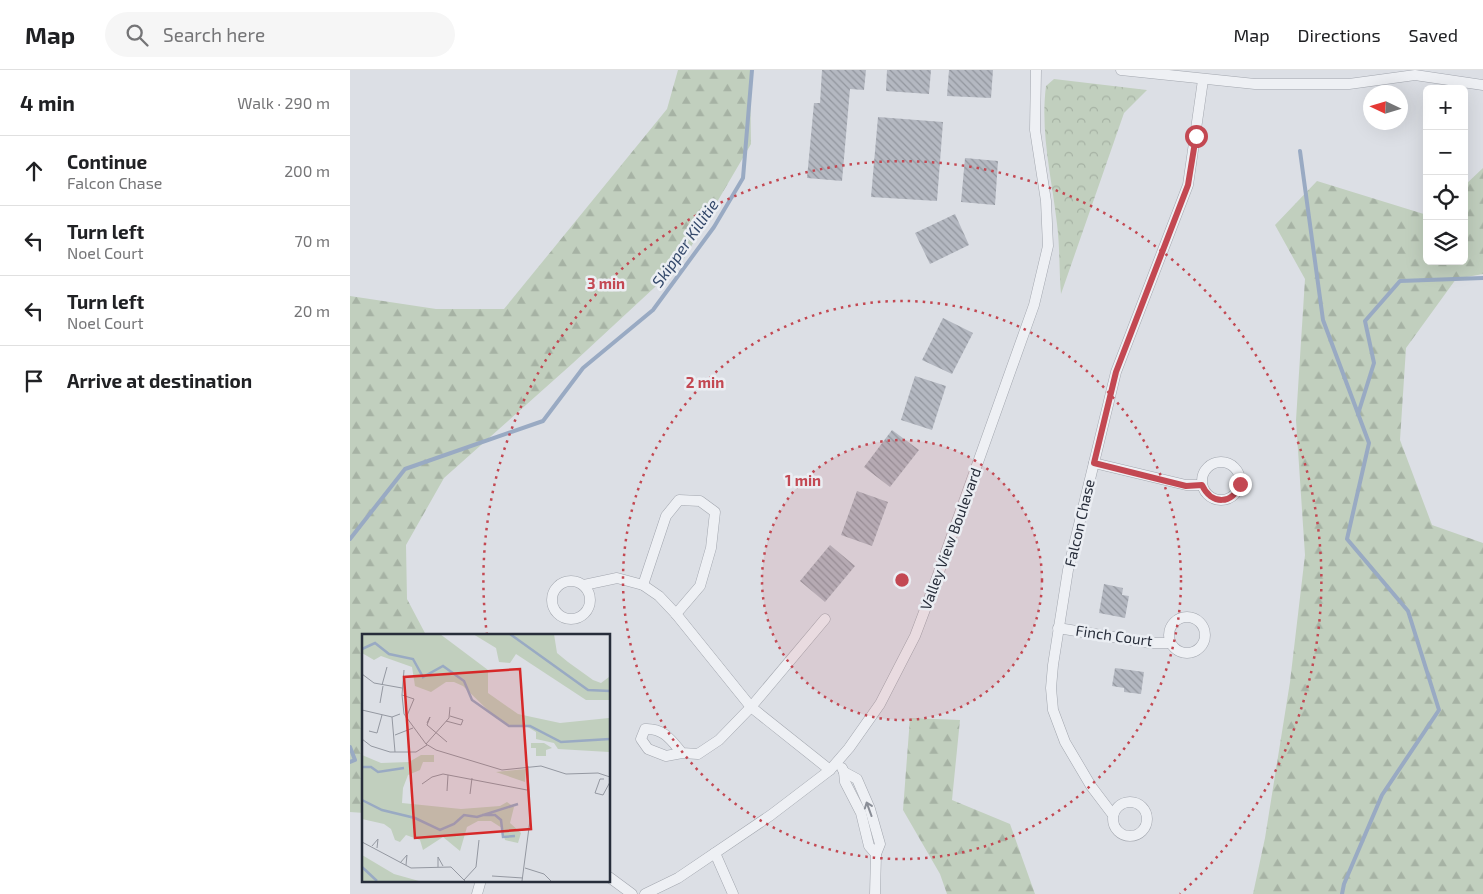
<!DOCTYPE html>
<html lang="en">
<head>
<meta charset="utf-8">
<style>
  :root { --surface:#fff; --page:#f6f6f6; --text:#202124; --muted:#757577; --line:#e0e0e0 }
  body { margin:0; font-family:"Exo 2",sans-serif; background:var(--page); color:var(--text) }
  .controls { position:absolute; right:15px; top:15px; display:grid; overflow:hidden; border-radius:8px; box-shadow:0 5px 20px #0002 }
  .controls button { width:45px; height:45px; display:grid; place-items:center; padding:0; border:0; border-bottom:1px solid var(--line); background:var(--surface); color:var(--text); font:25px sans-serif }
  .compass { position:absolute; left:1013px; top:15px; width:45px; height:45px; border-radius:50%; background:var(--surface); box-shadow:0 5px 20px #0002; rotate:274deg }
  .stop { position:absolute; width:15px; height:15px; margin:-11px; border:4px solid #c34852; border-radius:50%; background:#fff }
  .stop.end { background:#c34852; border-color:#fff; box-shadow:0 1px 5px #0008 }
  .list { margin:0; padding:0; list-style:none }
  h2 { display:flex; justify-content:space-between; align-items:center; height:65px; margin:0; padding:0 20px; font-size:21px }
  h2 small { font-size:16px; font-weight:400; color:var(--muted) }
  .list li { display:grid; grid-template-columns:32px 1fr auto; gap:15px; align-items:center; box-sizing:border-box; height:70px; padding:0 20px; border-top:1px solid var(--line) }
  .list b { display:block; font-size:19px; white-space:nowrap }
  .list p { margin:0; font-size:16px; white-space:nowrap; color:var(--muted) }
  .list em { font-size:16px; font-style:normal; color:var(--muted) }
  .icon { flex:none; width:28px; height:28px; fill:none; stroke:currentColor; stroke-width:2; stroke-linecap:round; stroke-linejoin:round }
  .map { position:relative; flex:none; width:1133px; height:824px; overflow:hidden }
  header { display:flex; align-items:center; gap:30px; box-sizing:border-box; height:70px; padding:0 25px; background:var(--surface); border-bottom:1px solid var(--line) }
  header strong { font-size:24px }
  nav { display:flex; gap:28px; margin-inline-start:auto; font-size:18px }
  .search { width:350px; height:45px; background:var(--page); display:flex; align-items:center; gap:12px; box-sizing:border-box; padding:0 18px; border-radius:28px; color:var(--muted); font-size:19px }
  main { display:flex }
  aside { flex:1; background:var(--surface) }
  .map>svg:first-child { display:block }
</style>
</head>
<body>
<header>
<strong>Map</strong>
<div class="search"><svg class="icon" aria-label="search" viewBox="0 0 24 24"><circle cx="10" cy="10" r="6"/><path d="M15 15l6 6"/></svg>Search here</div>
<nav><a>Map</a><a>Directions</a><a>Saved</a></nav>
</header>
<main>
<aside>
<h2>4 min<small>Walk · 290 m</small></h2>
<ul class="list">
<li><svg class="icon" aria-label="ahead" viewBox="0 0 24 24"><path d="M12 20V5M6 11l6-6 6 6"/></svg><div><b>Continue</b><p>Falcon Chase</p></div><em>200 m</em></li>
<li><svg class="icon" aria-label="left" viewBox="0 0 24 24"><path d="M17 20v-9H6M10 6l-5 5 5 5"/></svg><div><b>Turn left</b><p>Noel Court</p></div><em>70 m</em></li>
<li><svg class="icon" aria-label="left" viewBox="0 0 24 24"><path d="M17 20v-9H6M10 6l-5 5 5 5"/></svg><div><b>Turn left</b><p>Noel Court</p></div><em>20 m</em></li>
<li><svg class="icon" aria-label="arrive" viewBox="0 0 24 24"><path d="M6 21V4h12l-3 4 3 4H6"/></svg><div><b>Arrive at destination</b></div></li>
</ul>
</aside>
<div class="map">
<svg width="1133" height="824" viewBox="0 0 1133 824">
  <defs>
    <pattern id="forest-firs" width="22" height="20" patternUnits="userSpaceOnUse" patternTransform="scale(1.25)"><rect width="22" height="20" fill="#c1cfbe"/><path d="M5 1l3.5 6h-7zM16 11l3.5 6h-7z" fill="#a6b2a4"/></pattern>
    <pattern id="park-crowns" width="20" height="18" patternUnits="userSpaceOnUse" patternTransform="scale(1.25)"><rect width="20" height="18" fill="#c1cfbe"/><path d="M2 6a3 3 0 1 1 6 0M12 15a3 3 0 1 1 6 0" fill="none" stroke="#a6b2a4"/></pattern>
    <pattern id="building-back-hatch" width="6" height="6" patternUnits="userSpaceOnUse" patternTransform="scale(1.25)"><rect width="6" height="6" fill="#b4b8c1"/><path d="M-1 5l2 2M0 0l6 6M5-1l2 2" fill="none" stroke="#92969e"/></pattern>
  </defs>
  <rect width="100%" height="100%" fill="#dcdfe5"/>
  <g fill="url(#forest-firs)">
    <polygon points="328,0 400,0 401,74 332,192 223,293 94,408 56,475 57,529 76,565 14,565 14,743 0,742 0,226 86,239 154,239 317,39"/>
    <polygon points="1133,98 1133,204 1106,209 1056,278 1050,370 1082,455 1133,473 1133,824 903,824 915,768 940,612 955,485 946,350 955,209 925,155 967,111 1077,145 1077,191 1114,191 1114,116"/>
    <polygon points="560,648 610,650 602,730 660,754 685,824 597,824 590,804 553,740"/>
  </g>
  <path fill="url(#park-crowns)" d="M704 9 797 20 774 43 711 224C709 201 710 177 707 154 702 108 690 63 696 16Z"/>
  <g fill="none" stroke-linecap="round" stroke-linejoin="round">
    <g stroke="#99aac3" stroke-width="4">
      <polyline points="950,81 973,250 1019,373 997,469 1058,541 1089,640 1032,725 994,814 992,824"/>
      <polyline points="1008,344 1024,293 1015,251 1050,211 1133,208"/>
      <polyline points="0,469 55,399 193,351 233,298 303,240 364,157 393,108 402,0"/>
      <polyline points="0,677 5,690 0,692"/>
    </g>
  </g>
  <g fill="url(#building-back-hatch)">
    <polygon points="472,0 516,0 514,20 500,19 492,111 457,108 464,33 470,33"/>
    <polygon points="537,0 581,0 579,24 536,21"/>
    <polygon points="599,0 643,0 641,28 597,26"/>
    <polygon points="528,47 593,52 587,131 521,127"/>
    <polygon points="615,88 648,91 645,135 611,132"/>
    <polygon points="605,144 619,175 580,194 565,163"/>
    <polygon points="593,248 623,263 602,304 572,290"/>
    <polygon points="565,306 596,316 582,360 551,350"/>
    <polygon points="542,360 569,380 540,417 514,397"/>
    <polygon points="507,421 538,432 522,476 491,465"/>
    <polygon points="480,475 505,496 475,532 450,511"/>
    <polygon points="754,514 773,518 772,525 779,526 775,548 749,543"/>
    <polygon points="765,598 794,602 791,624 774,622 774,618 762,616"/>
  </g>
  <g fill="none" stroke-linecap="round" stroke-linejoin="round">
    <g stroke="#a2a6ae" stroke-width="11">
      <g id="minor">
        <polyline points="771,0 905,14 999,14 1065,5 1133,15"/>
        <circle cx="871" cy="411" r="19"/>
        <polyline points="744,393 836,415 852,415"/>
        <circle cx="221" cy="530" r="19"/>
        <polyline points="234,515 267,508 293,515 309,526 326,544 401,637 480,700"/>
        <polyline points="293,515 316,446 329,430 350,431 365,442 361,478 350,516 326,544"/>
        <circle cx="837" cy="565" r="18"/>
        <polyline points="708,558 800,573 820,573"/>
        <path d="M332 683C321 670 314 658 295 659L291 669 298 679 316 686 332 683 348 684 369 670 401 637 475 549"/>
        <polyline points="492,698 494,702 495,712 511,743 519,776 526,784"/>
        <polyline points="494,702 507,709 520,739 530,774 526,784 525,824"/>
        <circle cx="780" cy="749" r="17"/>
        <polyline points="763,745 741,716 715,672 703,640 701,618 703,595 718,500 766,302 838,115 853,10"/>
        <polyline points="365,783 383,824"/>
        <polyline points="259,807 282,824"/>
        <polyline points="127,824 131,810"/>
        <polyline points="295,824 328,808 421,745 480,700 499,678 530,634 565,566 585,513 684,235 698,176 696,131 685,60 686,0"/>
      </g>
    </g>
    <use href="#minor" stroke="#eef0f4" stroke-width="10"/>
  </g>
  <defs><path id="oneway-shaft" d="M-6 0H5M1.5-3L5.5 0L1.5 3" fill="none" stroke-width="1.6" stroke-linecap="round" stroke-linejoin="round" transform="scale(1.25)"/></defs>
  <use stroke="#8a8e97" href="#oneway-shaft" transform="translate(519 739) rotate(-110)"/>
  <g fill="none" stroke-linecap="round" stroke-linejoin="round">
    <path stroke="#c34852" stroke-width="6" d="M846 66 838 115 766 302 744 393 836 416 852 415C861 435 883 435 890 414"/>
  </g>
  <circle cx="552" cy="510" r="140" fill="#c34852" fill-opacity=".12"/>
  <g fill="none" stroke="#c34852" stroke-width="2.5" stroke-dasharray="2.5 5">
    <circle cx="552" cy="510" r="140"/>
    <circle cx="552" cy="510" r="279"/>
    <path d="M137 565A419 419 0 1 1 830 824"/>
  </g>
  <g text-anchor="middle" stroke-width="5" stroke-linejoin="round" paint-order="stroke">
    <g font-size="15" fill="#272d3a" stroke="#ebeef3">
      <text transform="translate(730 453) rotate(-77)" y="5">Falcon Chase</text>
      <text transform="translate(601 469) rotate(-70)" y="5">Valley View Boulevard</text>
      <text transform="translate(764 566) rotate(8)" y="5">Finch Court</text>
    </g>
    <g font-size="16" font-style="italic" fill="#34496b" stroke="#ebeef3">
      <text transform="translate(335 173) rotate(-55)" y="6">Skipper Killitie</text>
    </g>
  </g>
  <g transform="translate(12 564)">
    <rect width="248" height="248" fill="#dcdfe5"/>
    <path d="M0 0H78L126 36V59L156 80 198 89 247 84V118L196 115 192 109 174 105V98L164 92 152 93 134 84 101 52 92 48H84L69 58 53 52 50 33 19 22 12 26 0 19ZM111 0H192L195 19 206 28 231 46 239 49 247 43V66H224L154 20 148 29 137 28 134 14ZM0 121 19 129 47 128 59 121H72V128H61L58 136 46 141 41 154 40 169 99 175 138 172 145 168 152 173 148 189 159 199 156 209 143 206 140 194 129 187H116L105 193 98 217 81 203 61 216 58 206 44 201 38 208 33 206 29 195 22 190 0 185ZM0 221 32 240 57 247H0Z" fill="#c1cfbe"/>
    <path d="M169 109H182L190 114 184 116V122H174V114H169ZM164 135 163 148 134 138 143 137Z" fill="#c1cfbe"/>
    <path fill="none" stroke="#99aac3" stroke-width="2.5" d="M148 0 226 56 248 57M0 15 13 9 27 20 51 25 61 43 81 32 102 47 110 66 147 92H168L199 108 248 105M0 133H9L16 138 42 134M0 166 20 176 53 184 78 196 92 190 102 181 115 183 156 170M120 181H133L139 186 141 203 153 202M0 233 15 247"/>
    <path fill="none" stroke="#9498a1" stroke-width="1" d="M42 36 40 61 42 80 64 110 74 116 140 136 179 132 204 140 236 139 248 143M0 40 12 49 40 54M20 51 25 33M40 61 52 65 44 84M18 69 21 52M0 76 30 83 38 80M30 83 33 118M84 87 99 91 101 86 88 82M65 89 68 83 65 91 85 108M7 97 15 99 20 81M33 101 51 94M0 105 9 112 28 118H54L65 111M64 110 87 84 88 73M242 145H238L233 159 241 161 248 148M60 150 70 143 81 140 165 156M85 157 86 141M108 160 110 144M0 208 49 234 89 233 103 247M10 212 16 205 15 214M38 229 45 221 44 231M76 233V223L81 232M163 234 182 240 189 247M130 242 161 244M102 246 114 233 117 206M160 247 168 186 166 132"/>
    <path fill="#d62828" fill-opacity="0.15" stroke="#d62828" stroke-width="2.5" d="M158 35 169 195 53 204 42 43Z"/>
    <rect width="248" height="248" fill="none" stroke="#272d3a" stroke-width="2.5"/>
  </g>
  <circle cx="552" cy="510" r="8" fill="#c34852" stroke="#ebeef3" stroke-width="2.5"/>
  <g font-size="15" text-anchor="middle" font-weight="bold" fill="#c34852" stroke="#ebeef3" stroke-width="5" stroke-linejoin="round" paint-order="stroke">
    <text x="256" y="219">3 min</text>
    <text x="355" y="318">2 min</text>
    <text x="453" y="416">1 min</text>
  </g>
</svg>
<div class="controls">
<button>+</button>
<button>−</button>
<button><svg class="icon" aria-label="locate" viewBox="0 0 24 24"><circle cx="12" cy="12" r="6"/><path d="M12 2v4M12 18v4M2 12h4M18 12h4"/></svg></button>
<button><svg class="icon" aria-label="layers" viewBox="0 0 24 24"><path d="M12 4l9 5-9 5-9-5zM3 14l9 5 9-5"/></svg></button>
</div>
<svg class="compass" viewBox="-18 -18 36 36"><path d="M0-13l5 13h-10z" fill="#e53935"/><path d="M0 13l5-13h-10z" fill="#757577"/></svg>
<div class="stop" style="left:846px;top:66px"></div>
<div class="stop end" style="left:890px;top:414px"></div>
</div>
</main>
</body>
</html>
